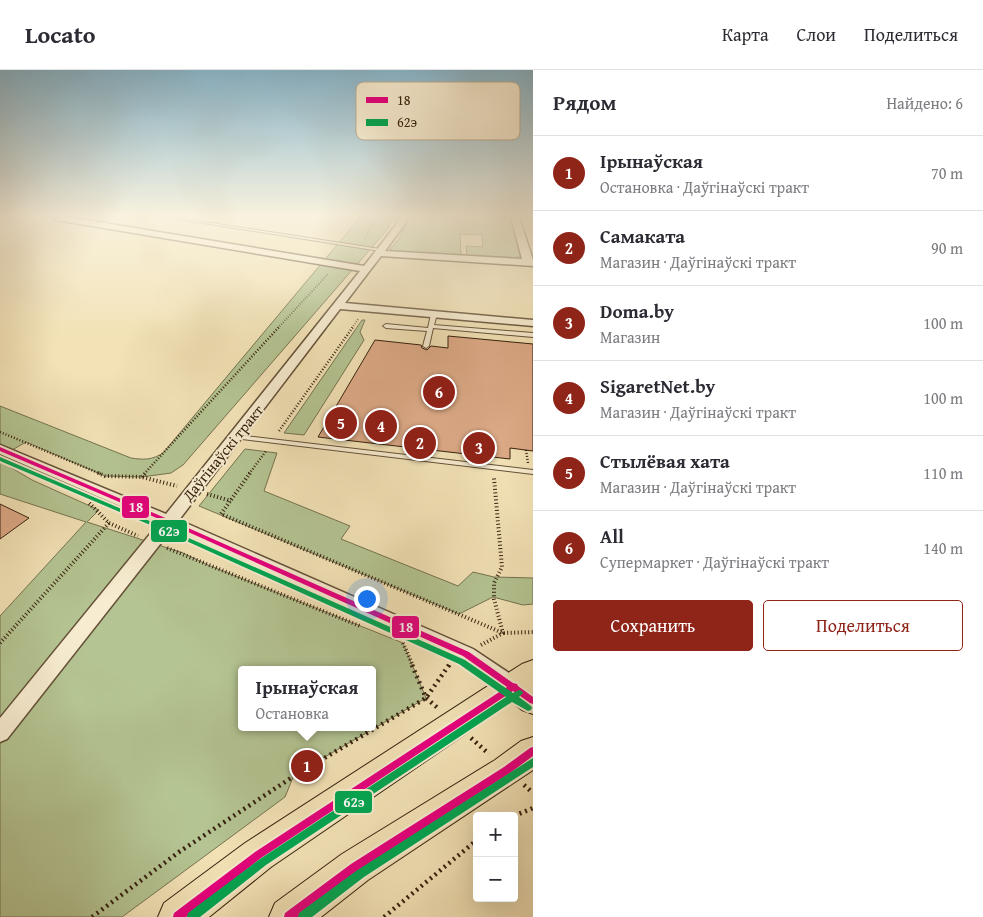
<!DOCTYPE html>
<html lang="ru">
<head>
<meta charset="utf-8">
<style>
  :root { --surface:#fff; --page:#f2f2f3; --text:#2b2b33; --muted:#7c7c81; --line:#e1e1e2; --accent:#8f2418 }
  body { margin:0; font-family:"Gentium Book Plus",serif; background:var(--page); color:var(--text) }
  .controls { position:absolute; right:15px; bottom:15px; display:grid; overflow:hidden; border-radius:5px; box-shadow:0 5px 20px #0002 }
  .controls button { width:45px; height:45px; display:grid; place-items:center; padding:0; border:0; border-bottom:1px solid var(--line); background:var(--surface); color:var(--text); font:25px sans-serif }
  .you { position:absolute; left:366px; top:528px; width:18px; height:18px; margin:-12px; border:4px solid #fff; border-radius:50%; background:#1a73e8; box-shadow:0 0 0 8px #1a73e833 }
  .badge { display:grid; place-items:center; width:32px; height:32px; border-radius:50%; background:var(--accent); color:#fff; font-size:16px; font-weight:700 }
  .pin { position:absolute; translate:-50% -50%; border:2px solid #fff; box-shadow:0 1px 5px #0006 }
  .popup { position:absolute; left:238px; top:596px; width:138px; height:65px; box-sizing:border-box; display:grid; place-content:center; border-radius:5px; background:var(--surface); filter:drop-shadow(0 1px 4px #0005); font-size:16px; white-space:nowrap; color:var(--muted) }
  .popup b { font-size:19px; color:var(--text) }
  .popup::after { content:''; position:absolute; left:50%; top:100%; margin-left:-10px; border:10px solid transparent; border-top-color:var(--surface) }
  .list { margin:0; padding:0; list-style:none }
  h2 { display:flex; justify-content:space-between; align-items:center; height:65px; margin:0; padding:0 20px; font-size:21px }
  h2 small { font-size:16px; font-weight:400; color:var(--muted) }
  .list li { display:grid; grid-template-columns:32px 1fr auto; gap:15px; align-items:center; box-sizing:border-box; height:75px; padding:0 20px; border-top:1px solid var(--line) }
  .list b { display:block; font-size:19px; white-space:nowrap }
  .list p { margin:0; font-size:16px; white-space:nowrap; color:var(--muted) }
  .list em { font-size:16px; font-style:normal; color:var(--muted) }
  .actions { display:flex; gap:10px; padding:15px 20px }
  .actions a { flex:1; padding:11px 0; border:1px solid var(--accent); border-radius:5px; text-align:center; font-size:18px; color:var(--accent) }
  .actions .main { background:var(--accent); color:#fff }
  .map { position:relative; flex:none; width:533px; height:847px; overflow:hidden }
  header { display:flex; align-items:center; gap:30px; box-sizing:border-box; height:70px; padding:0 25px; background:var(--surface); border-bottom:1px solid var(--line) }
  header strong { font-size:24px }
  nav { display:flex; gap:28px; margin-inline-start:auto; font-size:18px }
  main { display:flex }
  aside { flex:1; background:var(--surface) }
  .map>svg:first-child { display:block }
</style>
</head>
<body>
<header>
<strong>Locato</strong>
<nav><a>Карта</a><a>Слои</a><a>Поделиться</a></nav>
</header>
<main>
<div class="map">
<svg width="533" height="847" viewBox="0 0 533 847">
  <rect width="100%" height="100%" fill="#f2e2b6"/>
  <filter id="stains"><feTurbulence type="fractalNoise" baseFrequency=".004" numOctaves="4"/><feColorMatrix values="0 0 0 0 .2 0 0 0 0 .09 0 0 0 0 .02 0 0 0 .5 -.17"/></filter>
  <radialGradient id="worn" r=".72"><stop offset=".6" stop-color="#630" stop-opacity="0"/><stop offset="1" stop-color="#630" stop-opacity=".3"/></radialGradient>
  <g fill="#b4c492" stroke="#757250" fill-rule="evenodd">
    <path d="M359 147H394L386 161 183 395 171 403 142 407 105 406 26 372 7 383 0 379V336L131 388C144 390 152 390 163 383L357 151Z"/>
    <polygon points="410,147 511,147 522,185 512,190 467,186 466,176 483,177 482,165 460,164 461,186 395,182 390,179 399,169"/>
    <polygon points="362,250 365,250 360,262 364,270 304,365 284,363"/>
    <polygon points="245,379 277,383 264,421 350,456 341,469 458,516 473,502 494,507 533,508 533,534 523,535 493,527 459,544 199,436"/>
    <path d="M0 391 32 410 99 440 87 452 183 483 208 495 403 573 426 628 294 705 285 727 122 847H0V546L86 452 0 424ZM242 600H372V657H242Z"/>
  </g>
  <g fill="#ddaa87" stroke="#36210e">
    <polygon points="448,266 533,274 533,381 510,378 510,389 318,367 375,270 421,275 422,278 427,280 431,276 448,278"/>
    <polygon points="0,434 29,448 0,469"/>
  </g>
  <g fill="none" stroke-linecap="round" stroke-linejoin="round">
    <g stroke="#655138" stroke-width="2">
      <g id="lane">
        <polygon points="165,147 172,147 380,179 382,180 380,181"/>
        <polygon points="434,242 437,244 434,255 533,263 533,267 433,258 429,276 426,278 423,276 427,261 386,258 383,256 386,254 428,258 431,244"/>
        <polygon points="236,365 533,400 533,404 234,368 233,367"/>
      </g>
    </g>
    <g stroke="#655138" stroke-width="3">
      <polygon id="street" points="52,147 68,147 364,196 396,155 399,147 407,147 404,155 385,181 522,189 511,147 519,147 533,190 533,196 381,186 345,233 533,250 533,256 340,239 179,450 473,579 521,611 524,616 521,621 514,624 507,621 459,589 172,459 7,669 0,672 0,648 159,453 0,384 0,375 166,444 360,201 56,150"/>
    </g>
    <g stroke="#36210e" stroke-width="2">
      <g id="primary">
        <polygon points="533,590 533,644 522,640 512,632 271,797 209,847 158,847 164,833 245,773 522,594"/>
        <polygon points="533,667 533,700 368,810 321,847 269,847 275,833 342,784 495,690 521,671"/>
      </g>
    </g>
    <g stroke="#36210e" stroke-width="2" stroke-dasharray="0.5 2" stroke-linecap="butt">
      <polyline points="365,168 376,147"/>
      <polyline points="278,258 329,203"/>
      <polyline points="352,258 359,248"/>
    </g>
    <g stroke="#36210e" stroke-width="2.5" stroke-dasharray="1 2" stroke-linecap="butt">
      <polyline points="279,361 353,257"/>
      <polyline points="0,362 101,404"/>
      <polyline points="526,380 528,393"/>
      <polyline points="144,404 279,257"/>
      <polyline points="249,404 266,381"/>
    </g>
    <g stroke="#36210e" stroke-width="4" stroke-dasharray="1 2.5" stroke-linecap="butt">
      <polyline points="98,403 105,406 142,407 177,416"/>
      <polyline points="250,403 221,444 503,563 533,562"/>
      <polyline points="142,407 146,403"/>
      <polyline points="207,424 231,431"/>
      <polyline points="109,453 138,466"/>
      <polyline points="167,478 360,556"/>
      <polyline points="0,573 109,453 89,433"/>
      <polyline points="403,573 413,596"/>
      <polyline points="481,575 503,563 494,529 494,513 502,497 494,408"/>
      <polyline points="449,596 450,594"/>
    </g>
    <g stroke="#36210e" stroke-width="4.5" stroke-dasharray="2 4" stroke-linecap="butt">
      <polyline points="412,595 426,628 439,639"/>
      <polyline points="471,668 489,684"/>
      <polyline points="524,715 533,723"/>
      <polyline points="514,746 533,738"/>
      <polyline points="92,847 179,782 294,706 426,628 449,595"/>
      <polyline points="384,847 477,770"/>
    </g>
    <use href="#lane" fill="#f7ecd0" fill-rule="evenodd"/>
    <use href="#street" fill="#f7ecd0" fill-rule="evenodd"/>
    <use href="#primary" fill="#f2e2b6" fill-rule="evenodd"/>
    <g stroke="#f7ecd0" stroke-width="4">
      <g id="bus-1">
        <polygon points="0,377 170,450 469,582 513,613 517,614 518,616 533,627 533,634 530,633 513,621 261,788 186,847 173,847 174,843 255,782 507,617 463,586 166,452 0,381"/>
        <polygon points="533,677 533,686 510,703 359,800 298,847 284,847 285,843 351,794 504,697 530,678"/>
      </g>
    </g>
    <g stroke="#f7ecd0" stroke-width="4">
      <g id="bus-2">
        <polygon points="0,387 166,458 465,590 513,623 519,620 522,621 523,623 519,627 531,636 532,638 531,640 528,641 512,632 266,795 200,847 187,847 188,843 260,789 506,627 459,594 162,460 0,391"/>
        <polygon points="533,688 533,697 364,807 312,847 298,847 299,843 356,801"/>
      </g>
    </g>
    <use href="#bus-1" fill="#e5007d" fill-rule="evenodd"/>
    <use href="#bus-2" fill="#00a651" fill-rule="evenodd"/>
  </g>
  <linearGradient id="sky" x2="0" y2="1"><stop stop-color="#89b8cf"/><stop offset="0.55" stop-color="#f9f2de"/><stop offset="1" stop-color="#f9f2de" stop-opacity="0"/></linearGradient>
  <rect width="533" height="265" fill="url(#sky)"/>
  <g text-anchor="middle" stroke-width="4" stroke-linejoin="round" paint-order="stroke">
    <g font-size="15" fill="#36210e" stroke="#f7ecd0">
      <text transform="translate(223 383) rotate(-51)" y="5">Даўгінаўскі тракт</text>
    </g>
  </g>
  <rect x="356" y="12" width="164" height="58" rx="8" fill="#f7ecd0" stroke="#bdaf96" stroke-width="1"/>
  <rect x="366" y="27" width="22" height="6" fill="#e5007d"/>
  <rect x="366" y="49" width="22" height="7" fill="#00a651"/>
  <g font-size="14" fill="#36210e">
    <text x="397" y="35">18</text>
    <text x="397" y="57">62э</text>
  </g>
  <g stroke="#f7ecd0" stroke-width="2">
    <rect x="121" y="425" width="29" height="24" rx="5" fill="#e5007d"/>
    <rect x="150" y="449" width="38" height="24" rx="5" fill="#00a651"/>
    <rect x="391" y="545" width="29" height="24" rx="5" fill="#e5007d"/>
    <rect x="334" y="720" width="39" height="24" rx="5" fill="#00a651"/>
  </g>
  <g font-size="14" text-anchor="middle" font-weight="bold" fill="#fff">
    <text x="136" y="442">18</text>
    <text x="169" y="466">62э</text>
    <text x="406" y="562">18</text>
    <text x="354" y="737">62э</text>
  </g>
  <rect width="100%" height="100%" filter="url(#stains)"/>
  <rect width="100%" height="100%" fill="url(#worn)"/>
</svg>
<div class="controls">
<button>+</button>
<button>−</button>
</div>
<div class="you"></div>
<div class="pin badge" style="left:307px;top:696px">1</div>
<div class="popup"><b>Ірынаўская</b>Остановка</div>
<div class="pin badge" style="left:420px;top:373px">2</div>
<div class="pin badge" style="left:479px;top:378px">3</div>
<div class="pin badge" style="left:381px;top:356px">4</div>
<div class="pin badge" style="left:341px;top:353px">5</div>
<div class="pin badge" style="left:439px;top:322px">6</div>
</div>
<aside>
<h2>Рядом<small>Найдено: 6</small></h2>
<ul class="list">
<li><span class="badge">1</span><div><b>Ірынаўская</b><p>Остановка · Даўгінаўскі тракт</p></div><em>70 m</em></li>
<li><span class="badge">2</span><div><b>Самаката</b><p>Магазин · Даўгінаўскі тракт</p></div><em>90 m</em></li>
<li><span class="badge">3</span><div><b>Doma.by</b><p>Магазин</p></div><em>100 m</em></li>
<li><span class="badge">4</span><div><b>SigaretNet.by</b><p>Магазин · Даўгінаўскі тракт</p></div><em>100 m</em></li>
<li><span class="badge">5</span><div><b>Стылёвая хата</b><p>Магазин · Даўгінаўскі тракт</p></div><em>110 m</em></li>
<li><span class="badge">6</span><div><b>All</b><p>Супермаркет · Даўгінаўскі тракт</p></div><em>140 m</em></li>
</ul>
<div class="actions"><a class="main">Сохранить</a><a>Поделиться</a></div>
</aside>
</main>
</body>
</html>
